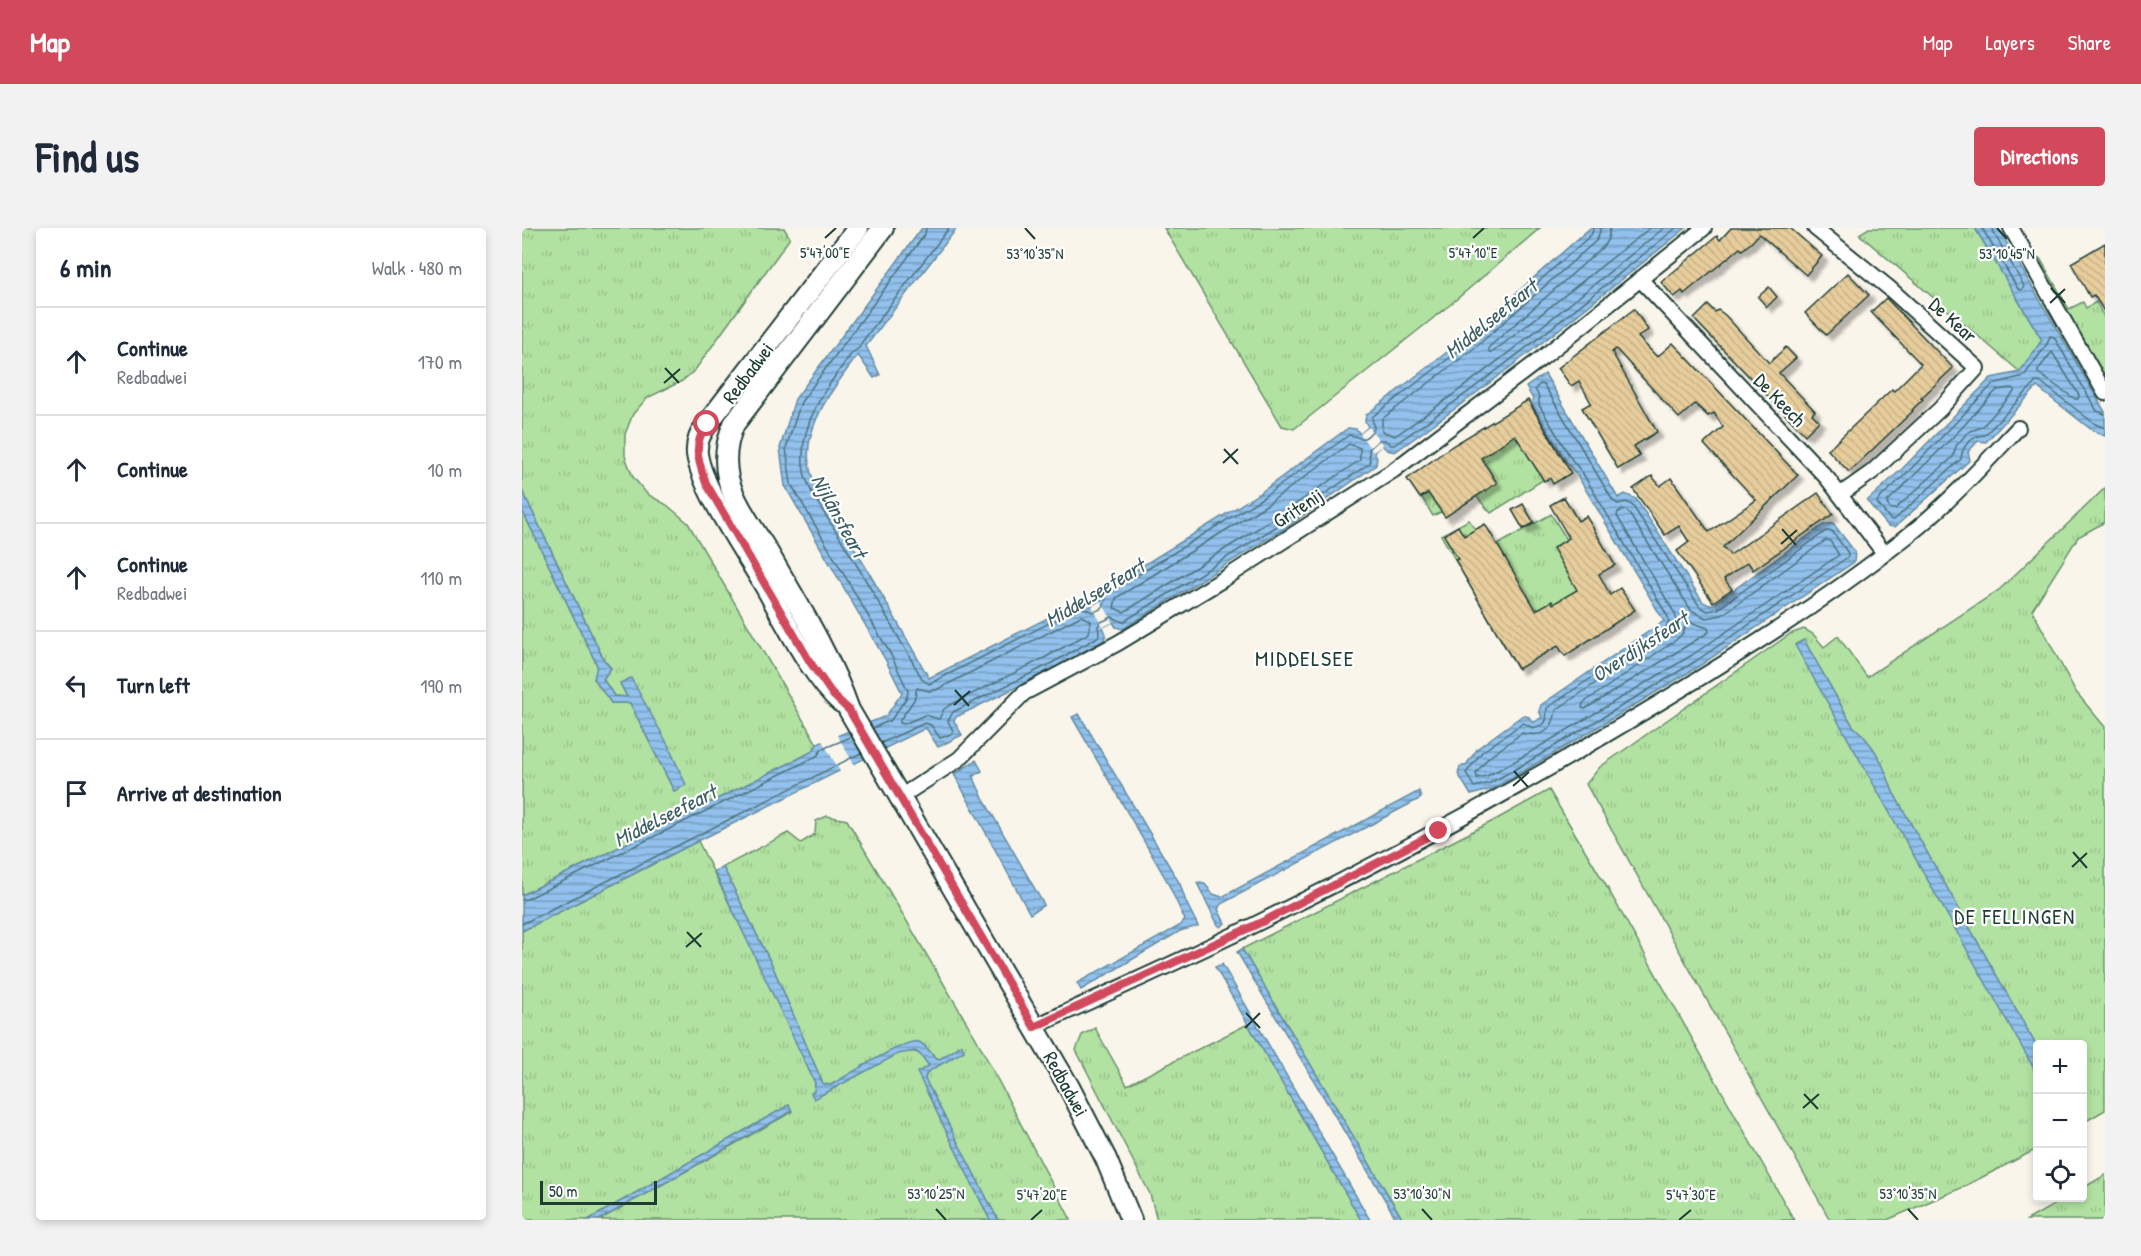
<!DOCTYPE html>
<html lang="en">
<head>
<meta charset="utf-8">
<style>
  :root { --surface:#fff; --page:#f2f2f3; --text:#1f2937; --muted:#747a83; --line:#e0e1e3; --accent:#d1495b }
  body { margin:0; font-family:"Patrick Hand",sans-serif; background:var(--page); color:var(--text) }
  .controls { position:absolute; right:18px; bottom:18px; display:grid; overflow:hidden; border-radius:6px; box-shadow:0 3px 9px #0003 }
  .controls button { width:54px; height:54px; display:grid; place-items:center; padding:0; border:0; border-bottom:2px solid var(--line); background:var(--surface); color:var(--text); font:30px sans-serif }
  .scale { position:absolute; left:18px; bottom:15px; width:117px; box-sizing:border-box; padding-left:6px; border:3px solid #1f3d34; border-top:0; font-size:16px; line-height:21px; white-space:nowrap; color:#1f3d34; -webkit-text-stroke:4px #fff; paint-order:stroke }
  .stop { position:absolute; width:18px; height:18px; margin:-14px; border:4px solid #d1495b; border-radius:50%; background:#fff }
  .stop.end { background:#d1495b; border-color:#fff; box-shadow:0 2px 6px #0008 }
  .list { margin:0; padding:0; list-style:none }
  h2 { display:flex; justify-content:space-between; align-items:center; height:78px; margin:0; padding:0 24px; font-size:26px }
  h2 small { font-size:20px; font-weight:400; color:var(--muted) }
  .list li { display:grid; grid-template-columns:39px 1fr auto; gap:18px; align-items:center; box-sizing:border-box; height:108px; padding:0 24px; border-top:2px solid var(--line) }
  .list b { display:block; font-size:22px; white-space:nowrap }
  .list p { margin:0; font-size:20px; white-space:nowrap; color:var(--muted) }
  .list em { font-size:20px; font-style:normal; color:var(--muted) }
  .icon { flex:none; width:33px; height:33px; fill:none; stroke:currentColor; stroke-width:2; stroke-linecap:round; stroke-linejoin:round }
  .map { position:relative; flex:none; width:1583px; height:992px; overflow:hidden; border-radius:6px }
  header { display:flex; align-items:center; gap:36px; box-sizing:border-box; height:84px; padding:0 30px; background:var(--accent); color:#fff }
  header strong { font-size:28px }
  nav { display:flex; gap:33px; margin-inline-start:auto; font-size:21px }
  .intro { display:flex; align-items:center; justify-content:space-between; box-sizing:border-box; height:144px; padding:0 36px }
  h1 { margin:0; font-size:42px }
  .button { padding:15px 27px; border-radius:6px; background:var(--accent); color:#fff; font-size:21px; font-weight:700 }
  main { display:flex; gap:36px; padding:0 36px }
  aside { flex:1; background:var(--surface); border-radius:6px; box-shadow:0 3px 9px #0003 }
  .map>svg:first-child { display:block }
</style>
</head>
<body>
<header>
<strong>Map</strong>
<nav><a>Map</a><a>Layers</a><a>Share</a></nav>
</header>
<div class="intro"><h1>Find us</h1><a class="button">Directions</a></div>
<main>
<aside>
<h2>6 min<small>Walk · 480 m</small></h2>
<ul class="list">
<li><svg class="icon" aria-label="ahead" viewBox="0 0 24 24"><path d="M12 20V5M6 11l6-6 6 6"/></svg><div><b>Continue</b><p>Redbadwei</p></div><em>170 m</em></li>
<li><svg class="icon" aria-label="ahead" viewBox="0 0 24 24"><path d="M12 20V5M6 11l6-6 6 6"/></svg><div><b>Continue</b></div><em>10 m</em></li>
<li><svg class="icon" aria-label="ahead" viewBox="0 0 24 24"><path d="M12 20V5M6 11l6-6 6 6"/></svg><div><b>Continue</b><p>Redbadwei</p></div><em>110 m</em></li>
<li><svg class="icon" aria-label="left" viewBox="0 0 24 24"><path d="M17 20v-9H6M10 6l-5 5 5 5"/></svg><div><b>Turn left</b></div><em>190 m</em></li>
<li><svg class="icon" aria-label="arrive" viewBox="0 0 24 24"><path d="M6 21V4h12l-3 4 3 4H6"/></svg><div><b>Arrive at destination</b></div></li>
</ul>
</aside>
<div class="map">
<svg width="1583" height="992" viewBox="0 0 1583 992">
  <defs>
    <pattern id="grass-tufts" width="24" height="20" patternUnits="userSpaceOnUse" patternTransform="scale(1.5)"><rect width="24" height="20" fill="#b2e2a2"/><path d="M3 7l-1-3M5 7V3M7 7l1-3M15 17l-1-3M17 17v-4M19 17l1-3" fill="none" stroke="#99c38c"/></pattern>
    <pattern id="water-rules" width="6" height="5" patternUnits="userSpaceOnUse" patternTransform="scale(1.5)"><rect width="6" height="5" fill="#91c1ec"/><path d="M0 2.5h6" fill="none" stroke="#769ec0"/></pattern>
    <pattern id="building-back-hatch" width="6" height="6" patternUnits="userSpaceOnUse" patternTransform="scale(1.5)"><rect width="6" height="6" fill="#e7cd9c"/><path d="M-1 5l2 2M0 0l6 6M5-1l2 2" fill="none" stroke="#c6b187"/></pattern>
    <filter id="shadow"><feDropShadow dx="5.5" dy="5.5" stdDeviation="1.5" flood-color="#0004"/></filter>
  </defs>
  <rect width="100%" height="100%" fill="#faf5eb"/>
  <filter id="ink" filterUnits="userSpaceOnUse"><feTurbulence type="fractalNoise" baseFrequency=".0167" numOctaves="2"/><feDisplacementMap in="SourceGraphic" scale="12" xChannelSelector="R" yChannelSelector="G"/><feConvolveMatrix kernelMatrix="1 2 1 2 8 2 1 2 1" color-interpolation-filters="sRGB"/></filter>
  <g filter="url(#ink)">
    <g fill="url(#grass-tufts)" stroke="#68906b" stroke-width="1.5">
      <polygon points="0,0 262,0 268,10 173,142 160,153 125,170 111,186 103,206 103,228 111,249 125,266 145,277 166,295 295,516 291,523 274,532 0,667 0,282 75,437 89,475 108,475 152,563 164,557 98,455 105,469 92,468 81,451 89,440 82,432 0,262"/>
      <polygon points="642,0 1018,0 929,76 772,201 760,198"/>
      <polygon points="1347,0 1453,0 1520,112 1498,144 1337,6"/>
      <polygon points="1518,30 1547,81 1561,74 1564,80 1574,74 1583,91 1583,158 1514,32"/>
      <polygon points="1009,176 1046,236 969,285 953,267 911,288 889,252"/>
      <path d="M1583 260V294L1556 309 1510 382 1554 464 1583 499V882L1561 895 1560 816H1516L1515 819 1371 564C1361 536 1354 518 1331 498L1282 412 1274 416 1516 846 1515 921 1439 960 1365 992H1308L1064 556 1078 539 1268 406 1282 401 1291 406 1302 419 1316 408 1345 449 1477 362Z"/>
      <polygon points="1029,286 1092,387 1037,412 994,438 919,307 947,292 966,318 972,319"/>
      <polygon points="1027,562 1086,661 1272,992 881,992 720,721 973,592"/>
      <polygon points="305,588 325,592 455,812 549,992 476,992 403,851 404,846 407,843 442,823 440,818 418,831 415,830 402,818 377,818 309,857 301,856 250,737 201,639 266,605 279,615 293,606 294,593"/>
      <path d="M176 613 242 745 293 855 292 871 376 825C393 823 397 821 407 838L396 845 468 992H77L270 884 267 877 66 992H0V703Z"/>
      <polygon points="726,796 839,992 635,992 628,966 554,822 560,807 573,800 605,857"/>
      <polygon points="1583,947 1583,992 1505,992 1544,970 1560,970 1561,960"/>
    </g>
    <g fill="url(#water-rules)" stroke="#638ca2" stroke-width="1.5">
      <path d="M400 0H435L344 118 358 147 352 150 336 127C314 156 281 197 287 236 291 263 311 287 325 308 354 355 380 403 407 450L559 373 568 375 570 378 579 373 577 368 578 364 738 265 826 200 834 201 838 206 846 199 843 193 844 187 947 107 1068 0H1164C1068 77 973 154 873 224L865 222 860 217 852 224 855 229 854 237 763 300 601 401 594 399 591 394 581 399 584 406 582 412 531 441 434 489 432 493 440 507 416 519 404 500 176 613 0 703V667L274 532 291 523 295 516 364 488 380 465 363 431 263 258 258 220 273 171Z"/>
      <polygon points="1453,0 1476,0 1583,184 1583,208 1570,202 1515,159 1464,214 1456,213 1446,224 1448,232 1373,299 1366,298 1345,273 1381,240 1469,150 1498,144 1520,112"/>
      <polygon points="1023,146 1096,270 1103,266 1114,271 1181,374 1187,377 1192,376 1301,297 1311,295 1333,324 1332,334 1177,438 1096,487 1002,543 970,561 949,567 936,546 938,539 944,537 956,520 1001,487 1007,489 1011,495 1020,489 1017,483 1019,477 1142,393 1055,247 1046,236 1009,176 1011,171 1004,159"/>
      <polygon points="0,262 82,432 89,440 81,451 92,468 105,469 98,455 109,450 145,515 164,557 152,563 108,475 89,475 72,451 75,437 0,282"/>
      <path d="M1282 412 1331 498C1354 518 1361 536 1371 564L1515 819V846L1273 417Z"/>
      <polygon points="557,486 658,656 664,674 676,698 658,703 559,762 555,755 659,697 663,692 644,651 550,489"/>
      <polygon points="454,532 460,543 451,548 461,570 522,677 508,686 432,546"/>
      <polygon points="897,563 899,570 699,676 696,681 703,695 699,699 696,697 675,655 682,655 691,666 700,669"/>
      <path d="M201 639 250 737 301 856 309 857C323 849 385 809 397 814 404 817 409 826 414 830L418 831 440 817 442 823 407 843 404 846 403 851 476 992H468L395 844 407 838 399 827 393 823 376 826 292 871 289 865 292 863 293 855 192 643Z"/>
      <polygon points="720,721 881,992 875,992 715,724"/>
      <polygon points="700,736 848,992 839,992 693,739"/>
      <polygon points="267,877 270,883 77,992 66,992"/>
    </g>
    <g fill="#faf5eb">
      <polygon points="847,199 861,217 851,224 838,206"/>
      <polygon points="579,373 591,394 581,399 570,378"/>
      <polygon points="314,505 333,538 319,545 299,511"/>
    </g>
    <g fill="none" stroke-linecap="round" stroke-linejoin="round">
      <g stroke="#4d727e" stroke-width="1.5">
        <path d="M427 0 340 114 337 120 330 125C306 157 278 192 281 236 282 261 308 292 320 313 349 359 374 406 401 452L407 456 559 379 571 384C584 380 582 377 585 366L742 269 827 207C839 208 839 217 852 201L850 189 951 112 1069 7 1072 0"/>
        <path d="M1079 0 1075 12 955 118 860 191V203L873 208C966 144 1054 71 1142 0"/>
        <polyline points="1088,0 1086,11 1081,19 967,119 967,124 971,124 1128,0"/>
        <polyline points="1460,0 1496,61 1500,62 1502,58 1472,5 1471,0"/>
        <polygon points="1530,124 1557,167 1556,171 1553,171 1516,145 1516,142"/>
        <path d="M1018 156 1022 157 1091 273 1096 276 1104 274 1110 277 1178 379 1186 383 1196 381 1304 303H1310L1326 325V329L1174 433 1093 482 999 538 968 555 952 559 944 545 960 524 1001 495 1011 500C1029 495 1023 492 1025 480L1144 399 1147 394 1146 389 1060 244 1050 232 1017 177V169L1013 161Z"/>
        <polygon points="1489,160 1492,161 1492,164 1460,199 1446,204 1434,218 1431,229 1373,281 1369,281 1365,276 1366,273 1434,206 1468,169 1475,162"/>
        <path d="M1583 186 1575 183 1532 109 1528 108 1525 116 1502 148 1471 156 1386 244 1356 272 1355 275 1368 291 1372 292 1439 231C1440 218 1449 208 1463 207L1514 154 1520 155 1573 196 1583 200"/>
        <polygon points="827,216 838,220 838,232 756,288 602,384 592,380 594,370 746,276"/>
        <path d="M1103 282 1106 284 1169 382 1184 390 1200 387 1304 312 1308 313 1317 327 1170 427 995 532 965 548 955 550 954 545 966 530 1000 505C1021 510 1031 503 1034 482L1153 401 1155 393 1153 386 1095 288 1096 284Z"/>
        <polygon points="559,388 569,393 567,405 524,429 428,477 422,481 417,491 403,487 382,496 378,495 378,492 392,472 395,460 407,463 414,462"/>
        <polygon points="1165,393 1186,400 1187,404 1063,481 1060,480 1061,475 1154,412 1161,405"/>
        <polyline points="351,500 369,492 385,469 386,463 369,427 269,256 264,220 279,174 403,6 404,0"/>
        <path d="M359 515 403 495 409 497 418 510 429 506 431 503 426 493 431 484 528 436 576 409 577 406 576 398 579 394 590 389 601 394 760 295 848 235 847 221 857 212H863L869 217H872C970 150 1062 74 1154 0"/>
        <polyline points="0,672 5,671 277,537 295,528 300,521 329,509"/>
        <polyline points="0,696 339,525"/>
      </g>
    </g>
    <g fill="url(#building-back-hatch)" stroke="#1f3d34" stroke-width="1.5" filter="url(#shadow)">
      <polygon points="1209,0 1268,0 1300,28 1284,47 1237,6 1230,14 1220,22 1218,20 1162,66 1160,63 1152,69 1139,54 1195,8 1198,12"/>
      <polygon points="1583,15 1583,85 1572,67 1568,69 1549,35"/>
      <polygon points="1326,45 1347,67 1304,107 1283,85"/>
      <polygon points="1247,59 1255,69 1245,79 1236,69"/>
      <polygon points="1364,70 1431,140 1399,170 1401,171 1390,182 1391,183 1327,244 1306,222 1370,161 1372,163 1399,136 1349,84"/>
      <polygon points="1186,77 1193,84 1196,82 1203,87 1247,135 1264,119 1274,130 1257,145 1293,183 1290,186 1297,193 1283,207 1172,91"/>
      <polygon points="1112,81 1126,102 1116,109 1135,129 1151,115 1276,247 1201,319 1208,327 1296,265 1311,286 1231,342 1226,334 1202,351 1210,361 1191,374 1155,323 1167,314 1157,298 1143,307 1111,261 1130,248 1138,258 1149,250 1187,304 1234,272 1182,216 1201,199 1192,185 1186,188 1173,176 1157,190 1094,121 1090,124 1135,204 1112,218 1118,228 1096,241 1060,180 1069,175 1057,153 1049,158 1036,140"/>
      <polygon points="1006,172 1049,245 1031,256 1028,250 1022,253 993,207 959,230 975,255 923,289 906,265 898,270 885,251 930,218"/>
      <polygon points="1042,269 1056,293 1064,288 1093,337 1077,346 1088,367 1098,360 1113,382 1043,428 1036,418 996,441 933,332 936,331 922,307 936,298 942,308 963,296 1014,382 1030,373 1031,376 1055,362 1031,320 1047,310 1028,277"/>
      <polygon points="1001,276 1012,295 1001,301 990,282"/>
    </g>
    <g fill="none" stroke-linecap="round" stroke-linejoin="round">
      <g stroke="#1f3d34" stroke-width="18">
        <g id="street">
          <polyline points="1293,0 1367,60 1455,140 1418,181 1350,244 1319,266"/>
          <polyline points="1489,0 1583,165"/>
          <polyline points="1118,51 1305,250 1362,325"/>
          <polyline points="378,569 437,531 502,465 596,415 705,349 872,242 1020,130 1182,0"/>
          <path d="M512 799C589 763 668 729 744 691 868 630 989 564 1107 493 1204 435 1300 376 1388 306 1428 274 1462 236 1496 200"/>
        </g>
      </g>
      <g stroke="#1f3d34" stroke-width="24">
        <g id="secondary">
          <path d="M361 0 212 196C204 214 202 231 206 250 212 275 231 300 245 323 275 375 307 425 327 482L547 859 584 931 609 992"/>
          <path d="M319 474C288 446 263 392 242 356 223 323 180 262 175 226 174 214 178 206 185 196L336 0"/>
        </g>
      </g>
      <use href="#street" stroke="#fff" stroke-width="14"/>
      <use href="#secondary" stroke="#fff" stroke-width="20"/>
    </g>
  </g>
  <g fill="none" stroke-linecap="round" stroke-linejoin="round" filter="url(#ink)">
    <path stroke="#d1495b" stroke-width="8" d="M185 196C170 218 176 232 184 255L288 434 311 467 327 482 512 799 742 693 917 603"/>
  </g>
  <path fill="none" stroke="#1f3d34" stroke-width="2" d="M503 0 513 11M1475 0 1485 11M303 10 314 0M951 10 962 0M1529 60 1543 75M1528 75 1543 61M143 140 157 155M142 155 158 141M702 221 716 236M701 235 716 221M1260 301 1274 317M1259 316 1275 302M433 462 447 478M432 477 448 463M992 543 1006 559M991 558 1007 544M1551 624 1565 640M1550 639 1565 625M165 704 179 719M164 719 180 705M724 785 738 800M723 800 738 785M1282 866 1296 881M1281 880 1297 866M414 981 424 992M900 981 910 992M1386 981 1396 992M509 992 520 982M1157 992 1169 982"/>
  <g text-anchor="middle" stroke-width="4.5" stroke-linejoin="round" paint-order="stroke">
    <g font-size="20" fill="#1f3d34" stroke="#fff">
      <text transform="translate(1431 92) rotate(42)" y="7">De Kear</text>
      <text transform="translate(226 145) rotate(-53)" y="7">Redbadwei</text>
      <text transform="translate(1258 172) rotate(46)" y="7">De Keech</text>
      <text transform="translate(776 280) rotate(-33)" y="7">Gritenij</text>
      <text transform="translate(544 856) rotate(61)" y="7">Redbadwei</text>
    </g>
    <g font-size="21" font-style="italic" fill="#3c5e62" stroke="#fff">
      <text transform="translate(969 91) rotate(-39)" y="7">Middelseefeart</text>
      <text transform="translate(317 288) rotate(61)" y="7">Nijlânsfeart</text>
      <text transform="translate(573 365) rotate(-31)" y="7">Middelseefeart</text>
      <text transform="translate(1118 419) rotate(-33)" y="7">Overdijksfeart</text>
      <text transform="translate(143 588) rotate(-27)" y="7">Middelseefeart</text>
    </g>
    <g font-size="21" letter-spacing="1.5" fill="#1f3d34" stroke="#fff">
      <text x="1493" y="696">DE FELLINGEN</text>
    </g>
    <g font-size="22" letter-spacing="1.5" fill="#1f3d34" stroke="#fff">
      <text x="783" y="438">MIDDELSEE</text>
    </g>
  </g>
  <g font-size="15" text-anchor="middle" fill="#1f3d34" stroke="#fff" stroke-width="4.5" stroke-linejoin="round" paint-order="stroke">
    <text x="303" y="30">5°47'00"E</text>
    <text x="951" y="30">5°47'10"E</text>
    <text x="513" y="31">53°10'35"N</text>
    <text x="1485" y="31">53°10'45"N</text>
    <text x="414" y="971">53°10'25"N</text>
    <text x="900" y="971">53°10'30"N</text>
    <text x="1386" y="971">53°10'35"N</text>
    <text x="520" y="972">5°47'20"E</text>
    <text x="1169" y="972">5°47'30"E</text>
  </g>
</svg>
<div class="controls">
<button>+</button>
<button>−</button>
<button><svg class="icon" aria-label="locate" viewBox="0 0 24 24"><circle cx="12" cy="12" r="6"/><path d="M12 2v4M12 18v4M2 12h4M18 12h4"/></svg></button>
</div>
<div class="scale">50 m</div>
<div class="stop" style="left:185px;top:196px"></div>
<div class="stop end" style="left:917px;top:603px"></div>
</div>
</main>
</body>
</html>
